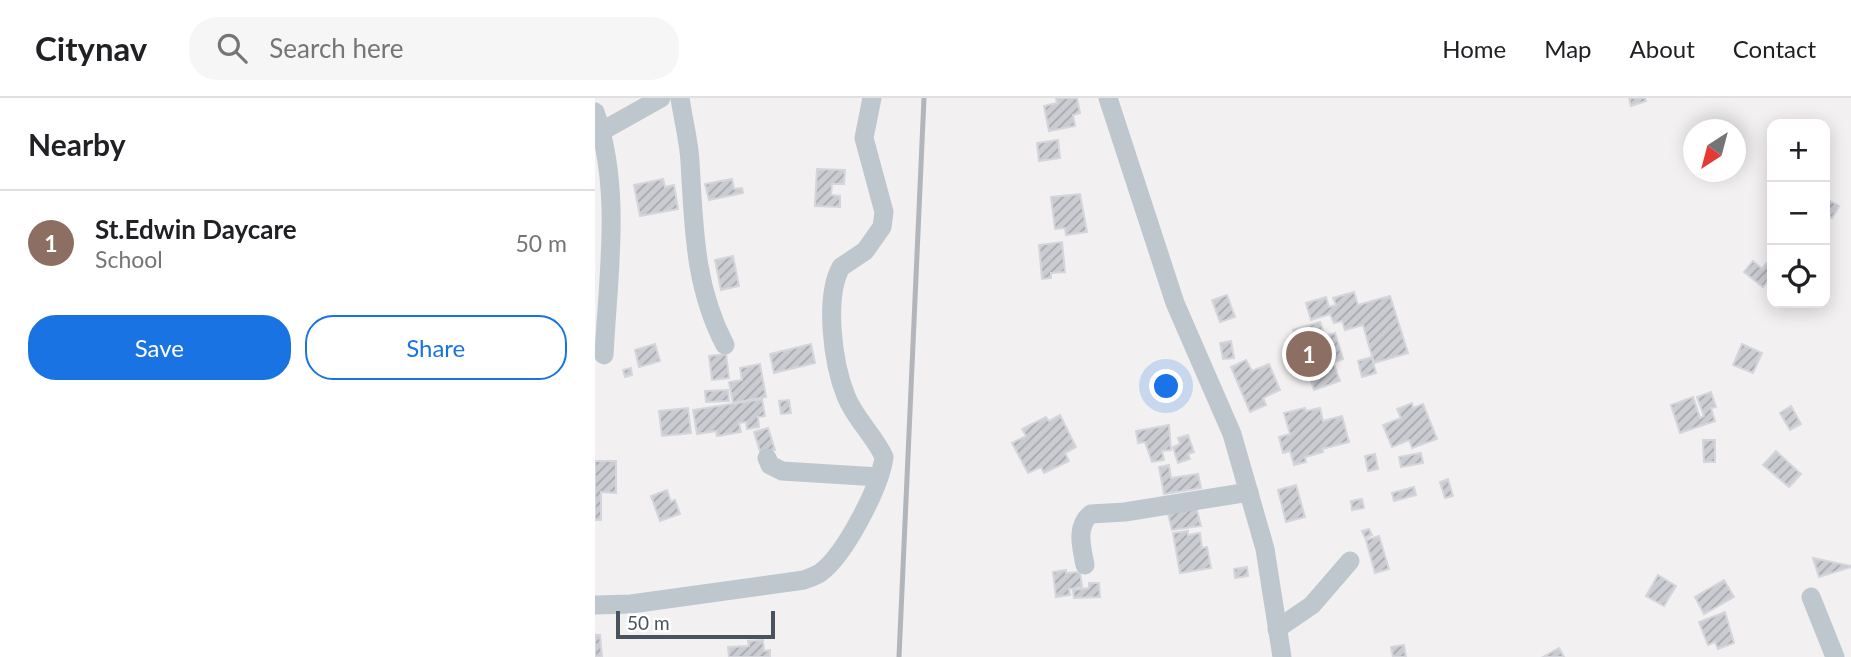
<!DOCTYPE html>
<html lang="en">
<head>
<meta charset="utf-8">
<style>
  :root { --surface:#fff; --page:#f6f6f6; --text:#202124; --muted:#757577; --line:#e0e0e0; --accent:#1a73e2 }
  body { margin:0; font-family:Lato,sans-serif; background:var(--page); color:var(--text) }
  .controls { position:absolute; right:21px; top:21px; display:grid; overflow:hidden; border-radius:14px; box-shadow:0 4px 18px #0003 }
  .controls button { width:63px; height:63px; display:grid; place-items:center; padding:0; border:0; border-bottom:2px solid var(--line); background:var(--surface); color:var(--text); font:35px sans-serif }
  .compass { position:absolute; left:1088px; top:21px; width:63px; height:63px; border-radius:50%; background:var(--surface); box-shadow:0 4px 18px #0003; rotate:216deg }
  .scale { position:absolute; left:21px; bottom:18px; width:159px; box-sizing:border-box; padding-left:7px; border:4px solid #48535d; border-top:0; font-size:19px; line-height:24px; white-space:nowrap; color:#48535d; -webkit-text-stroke:5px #fff; paint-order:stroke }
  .you { position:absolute; left:572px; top:289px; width:24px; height:24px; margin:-18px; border:5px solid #fff; border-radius:50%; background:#1a73e8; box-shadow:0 0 0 10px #1a73e833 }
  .badge { display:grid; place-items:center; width:46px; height:46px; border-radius:50%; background:var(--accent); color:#fff; font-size:23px; font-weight:700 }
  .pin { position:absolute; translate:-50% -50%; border:4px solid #fff; box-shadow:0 2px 7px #0006 }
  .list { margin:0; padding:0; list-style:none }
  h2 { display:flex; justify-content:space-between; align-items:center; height:91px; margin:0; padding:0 28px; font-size:30px }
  h2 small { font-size:23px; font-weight:400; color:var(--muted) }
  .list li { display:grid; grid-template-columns:46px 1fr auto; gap:21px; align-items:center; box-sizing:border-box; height:105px; padding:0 28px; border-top:2px solid var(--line) }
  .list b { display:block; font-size:26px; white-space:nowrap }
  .list p { margin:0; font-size:23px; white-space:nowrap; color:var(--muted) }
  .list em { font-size:23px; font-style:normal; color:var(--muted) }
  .actions { display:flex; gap:14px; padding:21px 28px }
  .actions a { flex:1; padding:16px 0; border:2px solid var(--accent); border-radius:28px; text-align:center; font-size:24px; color:var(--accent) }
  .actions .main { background:var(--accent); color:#fff }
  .icon { flex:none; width:38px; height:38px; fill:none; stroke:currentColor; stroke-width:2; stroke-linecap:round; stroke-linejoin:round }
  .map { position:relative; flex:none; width:1256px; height:559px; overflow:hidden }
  header { display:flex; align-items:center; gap:42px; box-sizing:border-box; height:98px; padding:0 35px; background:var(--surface); border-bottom:2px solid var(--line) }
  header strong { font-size:33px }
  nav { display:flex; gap:38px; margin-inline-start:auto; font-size:24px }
  .search { width:490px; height:63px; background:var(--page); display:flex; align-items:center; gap:18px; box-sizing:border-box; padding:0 24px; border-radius:28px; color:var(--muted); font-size:26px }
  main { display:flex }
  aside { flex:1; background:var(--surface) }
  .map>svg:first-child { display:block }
</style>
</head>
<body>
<header>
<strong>Citynav</strong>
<div class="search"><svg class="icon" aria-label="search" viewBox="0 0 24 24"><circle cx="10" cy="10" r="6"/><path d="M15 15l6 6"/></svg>Search here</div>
<nav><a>Home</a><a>Map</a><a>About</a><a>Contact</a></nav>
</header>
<main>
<aside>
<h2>Nearby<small></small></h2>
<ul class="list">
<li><span class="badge" style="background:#8d6e63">1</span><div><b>St.Edwin Daycare</b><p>School</p></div><em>50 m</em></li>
</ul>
<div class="actions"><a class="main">Save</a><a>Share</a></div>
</aside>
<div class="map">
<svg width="1256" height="559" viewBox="0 0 1256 559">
  <defs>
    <pattern id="building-hatch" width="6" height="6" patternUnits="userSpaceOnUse" patternTransform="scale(1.75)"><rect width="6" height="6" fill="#caccd2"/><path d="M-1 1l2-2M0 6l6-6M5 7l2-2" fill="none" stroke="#a6a8ae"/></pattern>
  </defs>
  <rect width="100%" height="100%" fill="#f2f0f0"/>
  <g fill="url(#building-hatch)" stroke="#d4d6db" stroke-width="2">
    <polygon points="461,0 482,0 485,15 478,17 480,28 454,33 449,8 462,5"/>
    <polygon points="1034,0 1050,0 1051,3 1036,8"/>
    <polygon points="463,42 465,60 444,63 442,45"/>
    <polygon points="222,71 250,72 249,86 237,86 236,97 245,98 245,109 220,108"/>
    <polygon points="68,81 70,89 79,87 83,111 45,118 39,87"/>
    <polygon points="137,81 139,91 147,90 148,95 114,102 110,86"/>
    <polygon points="485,96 492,134 471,137 470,130 460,131 456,99"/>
    <polygon points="1230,100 1244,108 1237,120 1230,115"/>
    <polygon points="467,144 470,174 456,175 456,180 447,181 444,147"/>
    <polygon points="138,158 144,188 126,192 120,162"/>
    <polygon points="1177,158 1177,178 1168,189 1149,174 1158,163 1167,171"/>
    <polygon points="759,194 763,207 795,198 813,255 779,265 768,227 750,232 747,223 739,225 735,216 716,222 711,205 731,199 734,209 741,207 738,200"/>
    <polygon points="632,197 640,219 625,224 617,202"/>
    <polygon points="725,224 730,238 740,235 748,261 738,264 745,283 719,292 714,277 707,279 701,262 709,259 707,252 699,254 695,242 701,240 698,232"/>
    <polygon points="636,243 639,260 628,261 625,245"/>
    <polygon points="60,246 65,263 44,269 40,252"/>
    <polygon points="216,246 220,265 179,275 175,256"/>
    <polygon points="1147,246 1167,255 1158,275 1138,267"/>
    <polygon points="131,256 134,280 117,282 114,258"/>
    <polygon points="777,259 781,275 767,279 763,263"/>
    <polygon points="651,262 657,273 674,266 685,292 668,300 671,307 655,314 636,269"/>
    <polygon points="165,266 171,299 138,305 134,284 147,282 145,270"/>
    <polygon points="36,270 37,277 30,279 28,272"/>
    <polygon points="133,292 134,303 111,304 110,293"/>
    <polygon points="1116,294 1121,309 1116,310 1120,323 1085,335 1076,307 1098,299 1105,320 1109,318 1102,299"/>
    <polygon points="167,301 170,318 163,319 164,329 152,331 151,324 144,325 146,334 122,338 121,333 102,336 98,312"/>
    <polygon points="194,302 196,315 186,316 184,303"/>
    <polygon points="817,305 818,310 828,306 842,341 817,350 814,342 797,349 788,327 806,320 802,311"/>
    <polygon points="1196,308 1206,326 1195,332 1185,315"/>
    <polygon points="93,310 96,335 67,338 64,313"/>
    <polygon points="710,310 711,313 725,310 728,323 747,318 754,344 727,351 728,354 710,359 711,364 699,367 695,353 688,355 684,339 695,336 689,315"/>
    <polygon points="465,317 481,349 470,355 474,363 449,375 446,369 433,375 417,345 431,338 427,331 451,319 454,323"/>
    <polygon points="574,327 576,352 567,353 569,362 557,364 550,344 543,345 541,333"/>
    <polygon points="173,330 180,352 166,357 159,334"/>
    <polygon points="593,337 599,354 593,356 595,361 583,365 578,349 585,346 583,340"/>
    <polygon points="1108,342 1120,342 1120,364 1109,364"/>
    <polygon points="1181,353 1206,376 1194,389 1168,367"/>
    <polygon points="826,355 828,365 806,369 804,359"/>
    <polygon points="780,356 783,371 773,373 770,358"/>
    <polygon points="0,363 21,363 21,395 6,394 6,422 0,422"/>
    <polygon points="574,367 576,380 603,376 606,390 569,396 564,369"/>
    <polygon points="853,381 858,398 850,400 845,384"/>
    <polygon points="701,387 710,419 691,424 683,392"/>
    <polygon points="819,389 821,397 799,403 797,395"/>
    <polygon points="72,392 76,404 80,402 85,416 65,423 56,398"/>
    <polygon points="767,401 769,410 757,412 756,403"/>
    <polygon points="601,409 606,428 577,432 573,416"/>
    <polygon points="774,431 777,437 770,440 767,433"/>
    <polygon points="593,433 593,437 605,435 607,450 612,449 616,470 585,475 578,435"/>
    <polygon points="784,438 794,471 780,475 771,442"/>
    <polygon points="1218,460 1256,468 1256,469 1224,479"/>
    <polygon points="652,469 653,478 640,480 639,471"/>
    <polygon points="471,472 471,475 485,474 487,489 474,491 475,497 461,499 458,474"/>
    <polygon points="1063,477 1081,488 1069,508 1051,498"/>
    <polygon points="1129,482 1139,499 1109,516 1100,499"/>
    <polygon points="494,485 504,485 505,499 479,500 478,492 494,490"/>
    <polygon points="1130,514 1139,545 1123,551 1120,544 1113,547 1104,524"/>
    <polygon points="0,537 5,537 7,559 0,559"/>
    <polygon points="168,542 169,553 175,552 175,559 134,559 133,549 154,548 153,543"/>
    <polygon points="809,547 811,559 798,559 796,549"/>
    <polygon points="964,550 969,559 948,559"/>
  </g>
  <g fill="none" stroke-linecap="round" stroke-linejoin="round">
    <g stroke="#bec7ce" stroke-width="19">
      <path d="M85 0C88 21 94 43 95 64 99 129 99 188 130 247"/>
      <polyline points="513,0 580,205 637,336 670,451 687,559"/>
      <path d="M0 14C27 90 13 178 9 257"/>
      <polyline points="0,37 66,0"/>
      <polyline points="172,360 175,367 187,373 284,379"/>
      <path d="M490 467C487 451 480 428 496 416L530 414 654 394"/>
      <polyline points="1216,499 1240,559"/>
      <path d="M0 507 36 506 209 482C214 480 220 478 225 475 250 457 285 389 289 359 279 337 260 321 251 298 238 266 229 200 246 169L270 153 287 129 289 114 269 40 277 0"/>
      <polyline points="682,531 717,507 755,463"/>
    </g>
    <polyline stroke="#b2b5ba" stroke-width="5" points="304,559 329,0"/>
  </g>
</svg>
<div class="controls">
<button>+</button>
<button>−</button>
<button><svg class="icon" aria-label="locate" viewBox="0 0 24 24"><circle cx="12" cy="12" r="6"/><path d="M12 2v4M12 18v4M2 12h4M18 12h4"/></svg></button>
</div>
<svg class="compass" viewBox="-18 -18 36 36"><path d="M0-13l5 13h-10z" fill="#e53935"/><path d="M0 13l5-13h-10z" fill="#757577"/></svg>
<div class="scale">50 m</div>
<div class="you"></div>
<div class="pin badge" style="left:714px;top:256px;background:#8d6e63">1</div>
</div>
</main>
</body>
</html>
